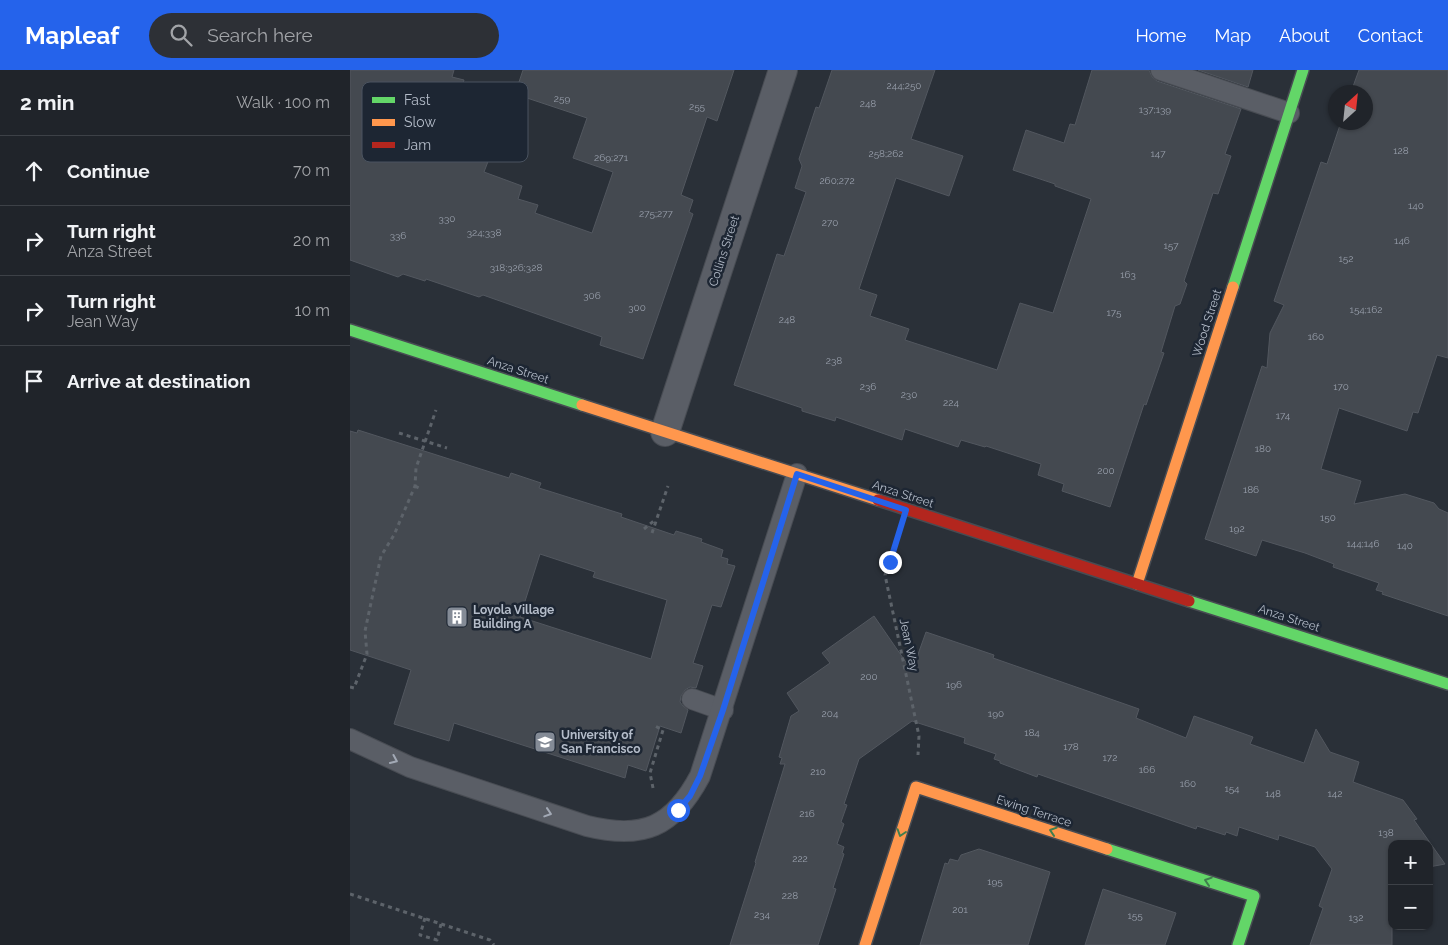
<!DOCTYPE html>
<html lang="en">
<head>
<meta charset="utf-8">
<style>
  :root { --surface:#20242a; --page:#2d3036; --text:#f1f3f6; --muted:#a2a4a8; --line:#3d4147; --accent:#2563eb }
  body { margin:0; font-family:Raleway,sans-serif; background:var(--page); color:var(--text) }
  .controls { position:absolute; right:15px; bottom:15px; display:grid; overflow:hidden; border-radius:10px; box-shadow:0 1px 4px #0004 }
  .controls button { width:45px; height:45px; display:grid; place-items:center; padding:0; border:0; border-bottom:1px solid var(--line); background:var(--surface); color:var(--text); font:25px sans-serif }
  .compass { position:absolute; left:978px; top:15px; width:45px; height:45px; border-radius:50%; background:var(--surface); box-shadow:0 1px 4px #0004; rotate:27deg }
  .stop { position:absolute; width:15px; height:15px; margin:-11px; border:4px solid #2563eb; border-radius:50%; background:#fff }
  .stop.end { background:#2563eb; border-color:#fff; box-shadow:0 1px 5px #0008 }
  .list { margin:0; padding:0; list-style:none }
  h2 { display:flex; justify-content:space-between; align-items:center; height:65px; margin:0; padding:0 20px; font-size:21px }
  h2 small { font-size:16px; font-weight:400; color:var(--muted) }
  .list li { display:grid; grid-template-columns:32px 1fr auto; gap:15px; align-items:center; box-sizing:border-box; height:70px; padding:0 20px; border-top:1px solid var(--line) }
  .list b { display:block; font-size:19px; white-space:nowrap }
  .list p { margin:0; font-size:16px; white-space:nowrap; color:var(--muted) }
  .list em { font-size:16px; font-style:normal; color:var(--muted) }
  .icon { flex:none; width:28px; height:28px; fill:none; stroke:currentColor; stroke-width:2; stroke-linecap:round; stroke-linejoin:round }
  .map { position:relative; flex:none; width:1098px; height:875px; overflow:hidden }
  header { display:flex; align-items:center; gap:30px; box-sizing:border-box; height:70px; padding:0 25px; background:var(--accent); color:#fff }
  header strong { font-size:24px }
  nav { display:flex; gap:28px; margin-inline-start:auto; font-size:18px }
  .search { width:350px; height:45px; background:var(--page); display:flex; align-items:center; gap:12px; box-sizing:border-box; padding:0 18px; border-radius:28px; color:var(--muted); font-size:19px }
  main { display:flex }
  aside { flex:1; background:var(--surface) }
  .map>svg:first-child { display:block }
</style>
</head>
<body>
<header>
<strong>Mapleaf</strong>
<div class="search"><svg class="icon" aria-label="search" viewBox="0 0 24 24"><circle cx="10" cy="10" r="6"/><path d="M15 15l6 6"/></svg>Search here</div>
<nav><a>Home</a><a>Map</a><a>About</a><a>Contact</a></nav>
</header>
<main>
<aside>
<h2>2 min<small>Walk · 100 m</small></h2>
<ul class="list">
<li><svg class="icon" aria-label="ahead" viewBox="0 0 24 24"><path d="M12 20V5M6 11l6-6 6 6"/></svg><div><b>Continue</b></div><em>70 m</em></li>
<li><svg class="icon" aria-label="right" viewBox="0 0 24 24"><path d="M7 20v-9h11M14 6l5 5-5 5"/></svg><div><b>Turn right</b><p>Anza Street</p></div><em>20 m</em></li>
<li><svg class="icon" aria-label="right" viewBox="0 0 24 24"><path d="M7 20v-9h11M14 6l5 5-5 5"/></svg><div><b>Turn right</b><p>Jean Way</p></div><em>10 m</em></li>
<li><svg class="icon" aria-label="arrive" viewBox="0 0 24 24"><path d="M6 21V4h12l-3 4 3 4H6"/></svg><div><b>Arrive at destination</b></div></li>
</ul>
</aside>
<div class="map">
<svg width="1098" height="875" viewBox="0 0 1098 875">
  <rect width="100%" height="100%" fill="#2a3038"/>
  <g fill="#444950" stroke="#52575f" fill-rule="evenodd">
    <polygon points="0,0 104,0 102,7 114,10 96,65 142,81 134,102 172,116 168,129 188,135 185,143 242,163 263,102 223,88 237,48 165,24 173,0 384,0 367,51 357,47 331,125 343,130 339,142 343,144 293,289 250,275 252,267 133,225 129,227 76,209 75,211 53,204 48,207 0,190"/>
    <polygon points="482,0 585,0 561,69 613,86 599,126 546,108 509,219 527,225 520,246 559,259 555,270 647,300 670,233 703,243 741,129 705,116 705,114 663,100 676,60 714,73 720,54 725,55 742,0 799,0 802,7 807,11 891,39 875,84 881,86 868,124 863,123 834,211 837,214 830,234 825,236 811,282 814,283 796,335 794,334 760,437 712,421 714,414 688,405 691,394 636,376 635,377 611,370 608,377 555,359 552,370 486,347 485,351 452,341 452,338 384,315 427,184 434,186 456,122 445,118 452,96 449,89 466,37 469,38"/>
    <polygon points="848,0 903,0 898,17"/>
    <polygon points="1009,0 1098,0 1098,288 1087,285 1068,343 1063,342 1057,361 989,338 971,399 1011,411 1004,434 1055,424 1084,433 1089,439 1098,443 1098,546 1032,524 1033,522 1026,520 1029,513 983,497 984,494 955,483 912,470 906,486 855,469 912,296 917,298 920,263 934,235 924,231 971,92 977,94 991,52 1016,52 1016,22 1001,22"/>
    <path d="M8 360 159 408 161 403 191 413 189 418 272 444 271 447 324 465 326 461 352 469 351 472 373 480 371 487 378 489 377 494 385 496 371 537 362 535 343 593 353 596 346 618 340 617 335 620 331 626 330 632 333 636 338 640 331 663 310 656 296 701 278 695 275 708 104 653 99 671 44 654 61 600 0 580V361L7 363ZM190 484 245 502 243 507 317 530 301 589 170 547Z"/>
    <polygon points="524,546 562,601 576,562 644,585 643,588 789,639 786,648 836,668 844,646 903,667 900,674 954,693 966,659 980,682 1009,692 1003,712 1053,730 1067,749 1064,750 1095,794 1079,797 1079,774 1042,774 1042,875 960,875 973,838 969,836 982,799 965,777 929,765 928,770 889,757 887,766 876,762 875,765 847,756 846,759 688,704 687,707 650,693 650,691 644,689 646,684 614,673 615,668 562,651 509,689 494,734 497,735 491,752 494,754 487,774 494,777 492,783 494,784 483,818 486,819 468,875 380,875 406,793 405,792 435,694 430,694 432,688 429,687 441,646 449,641 437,623 480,593 472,583"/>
    <polygon points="629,779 700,802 678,875 570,875 595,793 598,794 600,789 608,791 611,785"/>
    <polygon points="753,819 826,843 815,875 735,875"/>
  </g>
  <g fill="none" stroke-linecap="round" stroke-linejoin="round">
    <g stroke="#484c53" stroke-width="22">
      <g id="lane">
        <polyline points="811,0 939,43"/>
        <polyline points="342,629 373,640"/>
        <path d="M0 669 60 697 237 756C293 770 323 757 350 706L447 404"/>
      </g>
    </g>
    <g stroke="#484c53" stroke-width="30">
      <polyline id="street" points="315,362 433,0"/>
    </g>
    <g stroke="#484c53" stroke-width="14">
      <g id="fast">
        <polyline points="883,217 953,0"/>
        <polyline points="0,260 232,335"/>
        <polyline points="839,531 1098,614"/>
        <polyline points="757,779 904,826 888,875"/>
      </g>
    </g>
    <g stroke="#484c53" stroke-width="14">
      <g id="slow">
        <polyline points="232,335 528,430"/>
        <polyline points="787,514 883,217"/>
        <polyline points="515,875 566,717 757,779"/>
      </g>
    </g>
    <g stroke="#484c53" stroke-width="14">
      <polyline id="jam" points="528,430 839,531"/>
    </g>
    <g stroke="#5d636a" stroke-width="3" stroke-dasharray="4 4" stroke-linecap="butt">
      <polyline points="49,363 97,378"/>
      <polyline points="65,416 71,419"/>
      <polyline points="294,459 306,449"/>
      <polyline points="302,463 318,416"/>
      <polyline points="546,471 535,505 569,666 568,685"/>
      <polyline points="0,617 4,618 17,584 15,561 31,486 44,465 65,416 66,398 86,340"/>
      <polyline points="303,718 300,703 313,660 305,656"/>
      <polyline points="0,824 140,870 144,875"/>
      <polyline points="75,848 70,865 87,870 91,854"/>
    </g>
    <use href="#lane" stroke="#5a5e66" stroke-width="20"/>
    <use href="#street" stroke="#5a5e66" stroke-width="28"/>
    <use href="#fast" stroke="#63d668" stroke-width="11"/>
    <use href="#slow" stroke="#ff974d" stroke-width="11"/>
    <use href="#jam" stroke="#b3261e" stroke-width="11"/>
  </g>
  <defs><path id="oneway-chevron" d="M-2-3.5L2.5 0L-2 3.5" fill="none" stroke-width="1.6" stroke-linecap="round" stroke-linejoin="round" transform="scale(1.25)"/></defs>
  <g stroke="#a2a9b5">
    <use href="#oneway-chevron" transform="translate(44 690) rotate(24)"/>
    <use href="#oneway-chevron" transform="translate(198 743) rotate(18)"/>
  </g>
  <g stroke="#407e4e">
    <use href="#oneway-chevron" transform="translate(703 761) rotate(-162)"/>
    <use href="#oneway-chevron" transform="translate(551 763) rotate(108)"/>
    <use href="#oneway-chevron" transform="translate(858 811) rotate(-162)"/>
  </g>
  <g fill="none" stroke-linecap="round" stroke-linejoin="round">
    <polyline stroke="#2563eb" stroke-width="6" points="328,740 340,726 350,706 373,640 447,404 556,440 540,492"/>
  </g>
  <defs>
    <g id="building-square" transform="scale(1.125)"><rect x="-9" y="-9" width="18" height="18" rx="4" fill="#848b96" stroke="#1d2633"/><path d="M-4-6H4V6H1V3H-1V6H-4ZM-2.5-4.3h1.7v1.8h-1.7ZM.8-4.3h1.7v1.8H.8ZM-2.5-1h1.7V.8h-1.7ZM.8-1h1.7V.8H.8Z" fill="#fff"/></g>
    <g id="university-square" transform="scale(1.125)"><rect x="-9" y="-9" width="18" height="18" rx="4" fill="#848b96" stroke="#1d2633"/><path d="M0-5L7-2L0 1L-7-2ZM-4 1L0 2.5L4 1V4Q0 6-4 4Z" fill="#fff"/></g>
  </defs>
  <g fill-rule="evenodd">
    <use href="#building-square" x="107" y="547"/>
    <use href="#university-square" x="195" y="672"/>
  </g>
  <g text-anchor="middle" stroke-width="5" stroke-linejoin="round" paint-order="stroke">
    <g font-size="10" fill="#989fab">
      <text x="554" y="19">244;250</text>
      <text x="212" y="32">259</text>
      <text x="518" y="37">248</text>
      <text x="347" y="40">255</text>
      <text x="805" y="43">137;139</text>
      <text x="1051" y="84">128</text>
      <text x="536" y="87">258;262</text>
      <text x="808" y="87">147</text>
      <text x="261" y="91">269;271</text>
      <text x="487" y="114">260;272</text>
      <text x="1066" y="139">140</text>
      <text x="306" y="147">275;277</text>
      <text x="97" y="152">330</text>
      <text x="480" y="156">270</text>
      <text x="134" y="166">324;338</text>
      <text x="48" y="169">336</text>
      <text x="1052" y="174">146</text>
      <text x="821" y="179">157</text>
      <text x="996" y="192">152</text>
      <text x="166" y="201">318;326;328</text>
      <text x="778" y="208">163</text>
      <text x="242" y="229">306</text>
      <text x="287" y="241">300</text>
      <text x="1016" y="243">154;162</text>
      <text x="764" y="246">175</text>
      <text x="437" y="253">248</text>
      <text x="966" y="270">160</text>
      <text x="484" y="294">238</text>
      <text x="518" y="320">236</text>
      <text x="991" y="320">170</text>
      <text x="559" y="328">230</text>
      <text x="601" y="336">224</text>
      <text x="933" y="349">174</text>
      <text x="913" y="382">180</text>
      <text x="756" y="404">200</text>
      <text x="901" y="423">186</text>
      <text x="978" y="451">150</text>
      <text x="887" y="462">192</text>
      <text x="1013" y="477">144;146</text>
      <text x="1055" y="479">140</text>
      <text x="519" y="610">200</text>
      <text x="604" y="618">196</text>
      <text x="480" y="647">204</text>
      <text x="646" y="647">190</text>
      <text x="682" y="666">184</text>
      <text x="721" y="680">178</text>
      <text x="760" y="691">172</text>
      <text x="797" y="703">166</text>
      <text x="468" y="705">210</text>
      <text x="838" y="717">160</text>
      <text x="882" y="722">154</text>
      <text x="923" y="727">148</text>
      <text x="985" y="727">142</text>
      <text x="457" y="747">216</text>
      <text x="1036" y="766">138</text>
      <text x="450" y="792">222</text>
      <text x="645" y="815">195</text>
      <text x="440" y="829">228</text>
      <text x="610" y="843">201</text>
      <text x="412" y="848">234</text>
      <text x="785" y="849">155</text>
      <text x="1006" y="851">132</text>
    </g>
    <g font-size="12" fill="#b4bcc9" stroke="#1d2633">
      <text transform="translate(374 181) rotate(-72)" y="4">Collins Street</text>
      <text transform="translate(857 253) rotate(-72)" y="4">Wood Street</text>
      <text transform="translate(168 300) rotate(18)" y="4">Anza Street</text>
      <text transform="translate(553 424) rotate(18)" y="4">Anza Street</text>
      <text transform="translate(939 548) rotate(18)" y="4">Anza Street</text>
      <text transform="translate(559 575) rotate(78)" y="4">Jean Way</text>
      <text transform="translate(684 741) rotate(18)" y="4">Ewing Terrace</text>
    </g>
    <g font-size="12" font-weight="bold" fill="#b4bcc9" stroke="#1d2633" text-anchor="start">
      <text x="123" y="544">Loyola Village<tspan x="123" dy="14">Building A</tspan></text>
      <text x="211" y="669">University of<tspan x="211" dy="14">San Francisco</tspan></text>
    </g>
  </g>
  <rect x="12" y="12" width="166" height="80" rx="8" fill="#1d2633" stroke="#4a5360" stroke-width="1"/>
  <rect x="22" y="27" width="23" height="6" fill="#63d668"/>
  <rect x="22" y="49" width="23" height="7" fill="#ff974d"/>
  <rect x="22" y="72" width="23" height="6" fill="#b3261e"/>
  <g font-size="14" fill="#b4bcc9">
    <text x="54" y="35">Fast</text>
    <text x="54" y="57">Slow</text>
    <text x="54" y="80">Jam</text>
  </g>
</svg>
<div class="controls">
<button>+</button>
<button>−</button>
</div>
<svg class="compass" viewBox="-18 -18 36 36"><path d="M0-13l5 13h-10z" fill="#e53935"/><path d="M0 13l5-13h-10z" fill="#a2a4a8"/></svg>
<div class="stop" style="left:328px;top:740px"></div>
<div class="stop end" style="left:540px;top:492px"></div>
</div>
</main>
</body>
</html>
